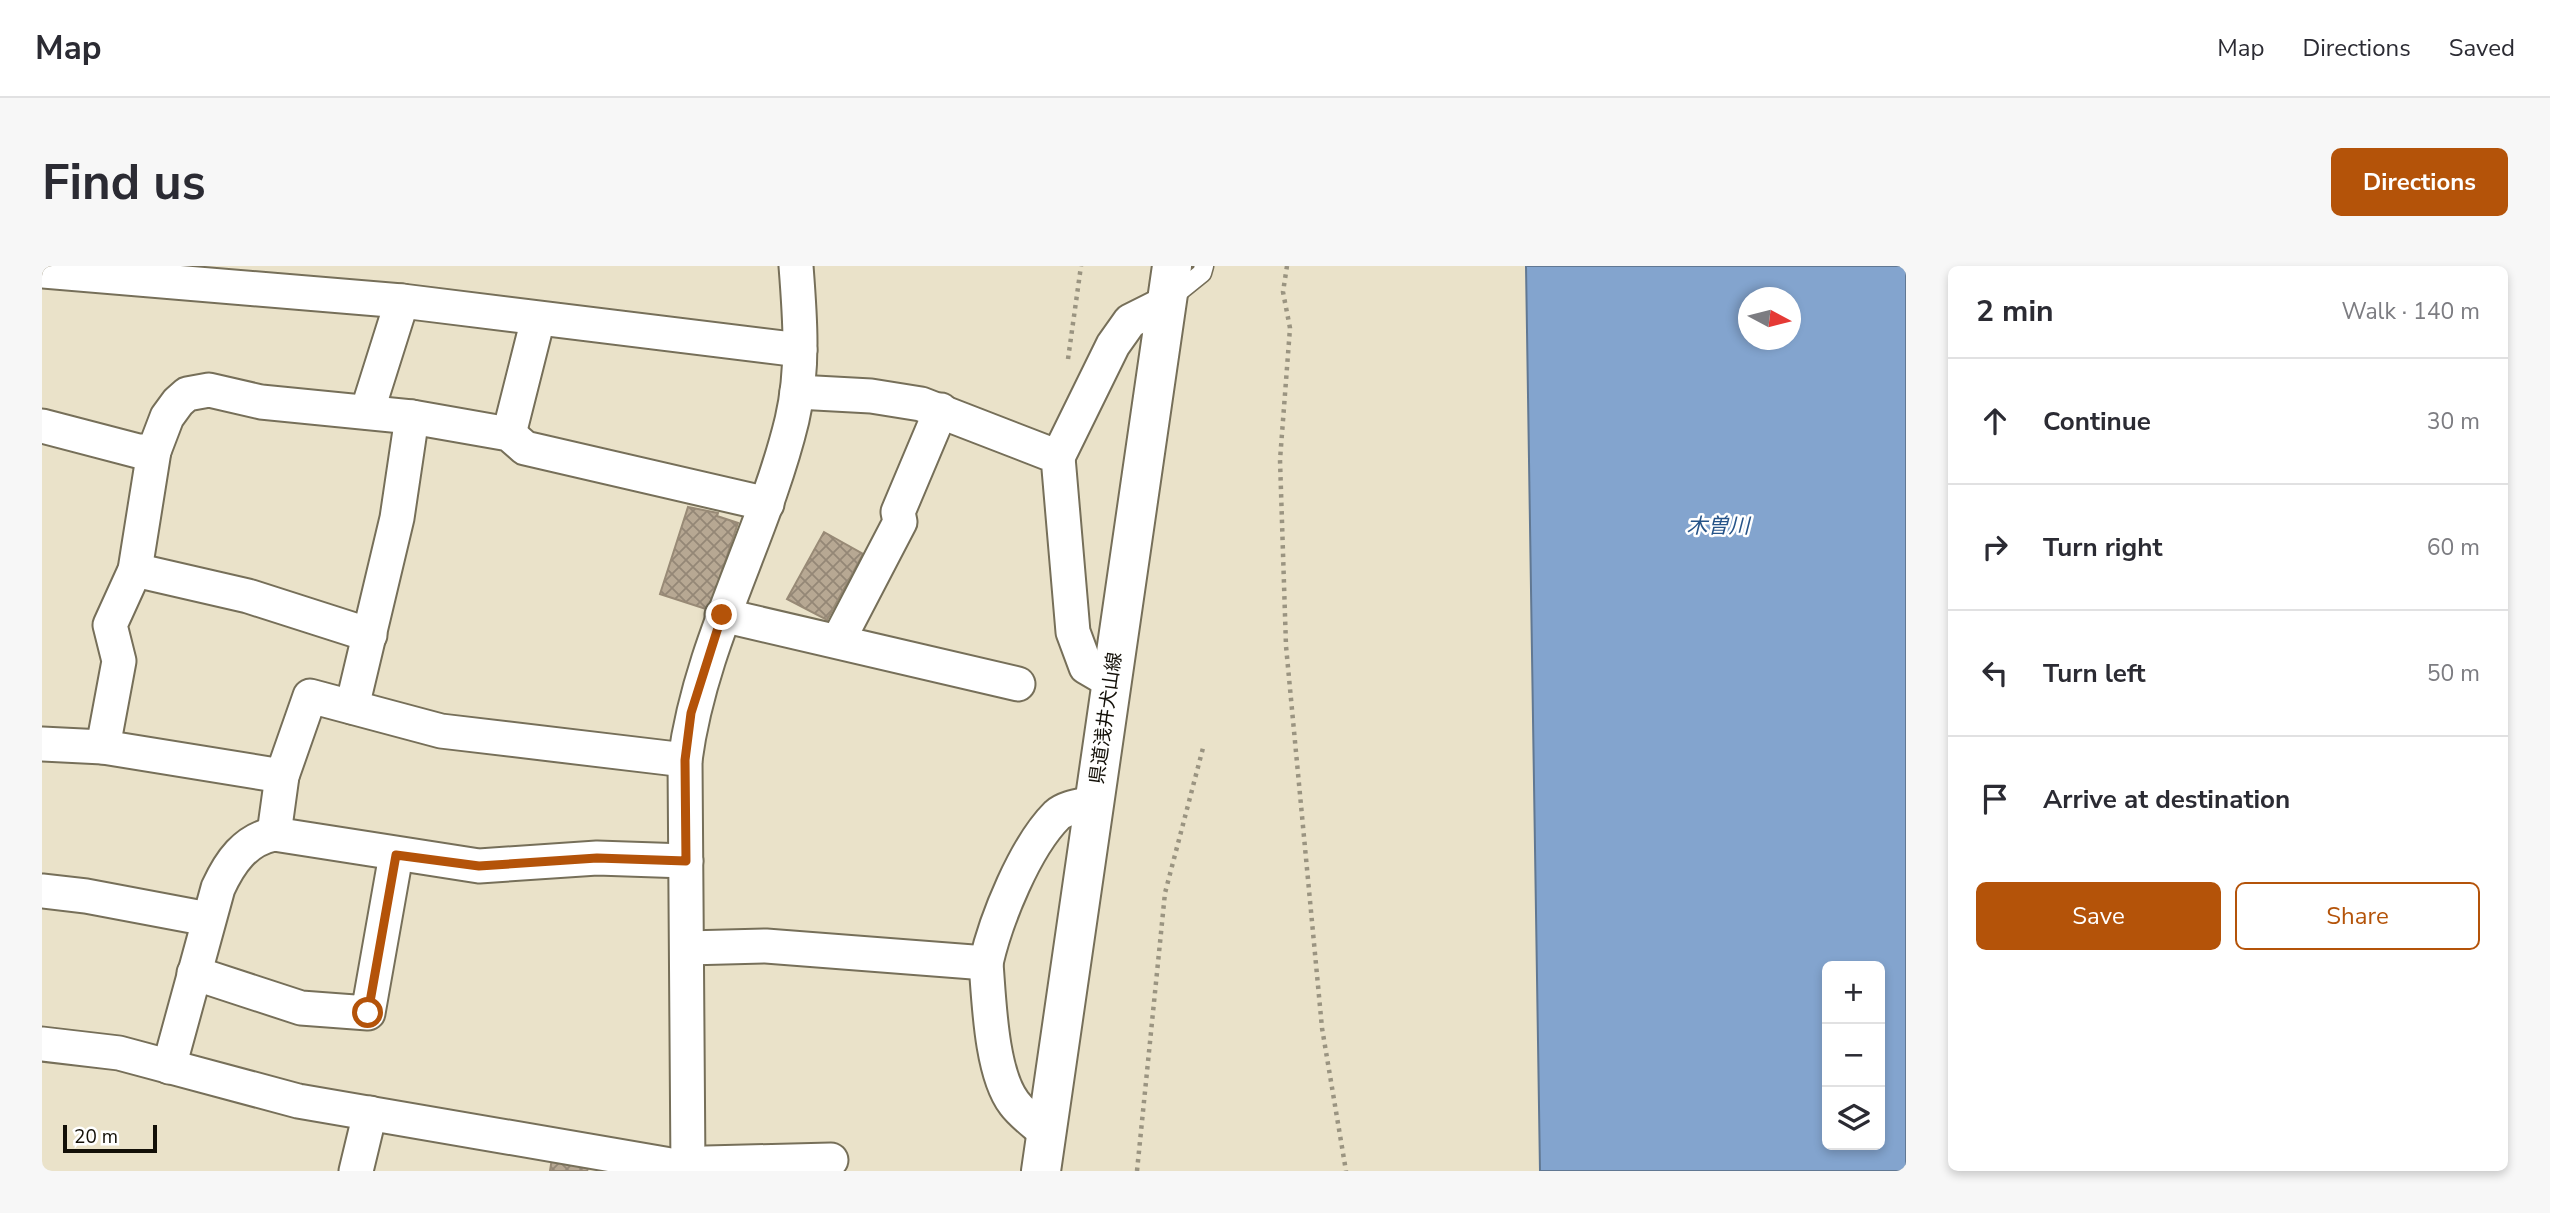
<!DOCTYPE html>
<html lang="en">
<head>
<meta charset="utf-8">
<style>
  :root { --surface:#fff; --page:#f7f7f7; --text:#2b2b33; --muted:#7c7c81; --line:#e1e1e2; --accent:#b45309 }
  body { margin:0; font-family:"Nunito Sans","Noto Sans JP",sans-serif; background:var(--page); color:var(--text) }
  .controls { position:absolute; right:21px; bottom:21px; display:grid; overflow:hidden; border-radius:10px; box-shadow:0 4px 10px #0003 }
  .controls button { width:63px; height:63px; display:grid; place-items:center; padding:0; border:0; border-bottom:2px solid var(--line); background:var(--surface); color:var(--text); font:35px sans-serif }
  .compass { position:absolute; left:1696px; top:21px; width:63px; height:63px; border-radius:50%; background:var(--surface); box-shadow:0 4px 10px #0003; rotate:97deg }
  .scale { position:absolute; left:21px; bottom:18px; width:94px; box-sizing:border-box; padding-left:7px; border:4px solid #131008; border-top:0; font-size:19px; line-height:24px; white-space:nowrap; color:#131008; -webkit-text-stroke:5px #fff; paint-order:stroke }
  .stop { position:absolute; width:21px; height:21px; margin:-16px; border:5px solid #b45309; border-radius:50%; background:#fff }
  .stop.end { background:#b45309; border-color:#fff; box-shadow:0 2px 7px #0008 }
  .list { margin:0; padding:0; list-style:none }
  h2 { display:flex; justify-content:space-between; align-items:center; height:91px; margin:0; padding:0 28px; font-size:30px }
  h2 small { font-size:23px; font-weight:400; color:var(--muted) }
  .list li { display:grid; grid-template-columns:46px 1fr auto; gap:21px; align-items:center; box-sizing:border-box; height:126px; padding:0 28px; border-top:2px solid var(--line) }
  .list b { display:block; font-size:26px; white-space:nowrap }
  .list em { font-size:23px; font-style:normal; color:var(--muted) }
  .actions { display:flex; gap:14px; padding:21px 28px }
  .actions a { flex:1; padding:16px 0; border:2px solid var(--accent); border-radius:10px; text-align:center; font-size:24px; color:var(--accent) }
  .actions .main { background:var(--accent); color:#fff }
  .icon { flex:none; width:38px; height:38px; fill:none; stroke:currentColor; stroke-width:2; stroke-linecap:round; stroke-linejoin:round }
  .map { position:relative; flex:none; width:1864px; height:905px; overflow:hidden; border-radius:10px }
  header { display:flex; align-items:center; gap:42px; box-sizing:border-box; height:98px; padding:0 35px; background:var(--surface); border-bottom:2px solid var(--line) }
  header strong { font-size:33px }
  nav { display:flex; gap:38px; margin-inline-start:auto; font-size:24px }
  .intro { display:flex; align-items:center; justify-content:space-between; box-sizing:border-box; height:168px; padding:0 42px }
  h1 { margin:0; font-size:49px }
  .button { padding:18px 32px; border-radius:10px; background:var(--accent); color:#fff; font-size:24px; font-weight:700 }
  main { display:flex; gap:42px; padding:0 42px }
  aside { flex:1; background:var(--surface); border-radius:10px; box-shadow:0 4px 10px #0003 }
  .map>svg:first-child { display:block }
</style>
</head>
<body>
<header>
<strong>Map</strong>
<nav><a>Map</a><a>Directions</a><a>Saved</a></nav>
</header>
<div class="intro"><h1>Find us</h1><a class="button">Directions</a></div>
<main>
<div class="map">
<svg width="1864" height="905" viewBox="0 0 1864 905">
  <defs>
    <pattern id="building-cross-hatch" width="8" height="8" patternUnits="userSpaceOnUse" patternTransform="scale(1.75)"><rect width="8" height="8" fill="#b7a893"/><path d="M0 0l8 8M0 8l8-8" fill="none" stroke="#948776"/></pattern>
  </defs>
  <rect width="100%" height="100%" fill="#eae2c9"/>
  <path fill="#83a4ce" stroke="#617893" stroke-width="2" fill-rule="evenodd" d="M1484 0H1864V905H1498ZM1706 32H1748V74H1706ZM1785 700H1838V879H1785Z"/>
  <g fill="url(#building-cross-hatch)" stroke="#988a76" stroke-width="2">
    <polygon points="646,241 676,247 675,250 696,257 667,344 618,328"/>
    <polygon points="782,266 821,288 785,354 745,333"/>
    <polygon points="510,892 547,900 545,905 508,905"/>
  </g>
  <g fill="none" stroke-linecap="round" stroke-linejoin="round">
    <g stroke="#766f59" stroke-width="21">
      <polyline id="service" points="1129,32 1160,7 1162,0"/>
    </g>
    <g stroke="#766f59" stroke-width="37">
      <g id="minor">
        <polyline points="0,5 360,35 758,84"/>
        <polyline points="755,126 829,130 879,138 1016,191 1031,366 1044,401 1068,415"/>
        <polyline points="325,146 360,35"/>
        <polyline points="0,160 96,185 112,185 125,151 136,136 145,128 167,124 219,136 370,151 467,168 483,182 725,238"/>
        <polyline points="467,168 496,53"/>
        <polyline points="1016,191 1071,79 1088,55 1124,37"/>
        <polyline points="93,304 206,330 328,369"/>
        <polyline points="680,349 976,418"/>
        <polyline points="796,375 858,256 856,246 899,144"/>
        <polyline points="310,441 355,252 370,151"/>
        <polyline points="0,478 61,481 240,510"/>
        <polyline points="61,481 77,395 68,359 93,304 112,185"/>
        <polyline points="232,568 240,510 268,430 399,465 643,494"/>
        <polyline points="0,625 44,630 166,653"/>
        <path d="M645 682 724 680 944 697C954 653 983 581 1015 549 1024 541 1039 540 1051 537"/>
        <path d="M944 697C947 734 949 807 972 837 980 848 994 858 1004 867"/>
        <polyline points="152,707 259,742 326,747 354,589"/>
        <polyline points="0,778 77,787 256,835 646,902 664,897 789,894"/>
        <path d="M127 801 176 622C188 596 203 574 232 568L437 600 555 592 644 595"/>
        <polyline points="314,905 328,847"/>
        <path d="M646 905 643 494C659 374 722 270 750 154 762 103 758 51 754 0"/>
      </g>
    </g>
    <g stroke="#766f59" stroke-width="42">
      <polyline id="secondary" points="999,905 1130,0"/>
    </g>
    <g stroke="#9a9481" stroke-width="4.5" stroke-dasharray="3.5 5" stroke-linecap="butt">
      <polyline points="1245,0 1241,26 1248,62 1238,194 1244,380 1280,762 1304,905"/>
      <polyline points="1026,93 1039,0"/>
      <polyline points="1095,905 1123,627 1161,482"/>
    </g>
    <use href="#service" stroke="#fff" stroke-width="18"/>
    <use href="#minor" stroke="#fff" stroke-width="33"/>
    <use href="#secondary" stroke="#fff" stroke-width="38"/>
  </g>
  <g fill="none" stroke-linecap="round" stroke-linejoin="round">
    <polyline stroke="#b45309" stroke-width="9" points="326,747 354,589 437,600 555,592 644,595 643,494 649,447 680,349"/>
  </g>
  <g text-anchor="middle" stroke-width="5" stroke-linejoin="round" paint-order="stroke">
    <g font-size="19" fill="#131008" stroke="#fff">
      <text transform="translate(1063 452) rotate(-82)" y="7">県道浅井犬山線</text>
    </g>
    <g font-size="21" font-style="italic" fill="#265489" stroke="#fff">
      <text x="1676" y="267">木曽川</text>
    </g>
  </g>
</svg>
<div class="controls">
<button>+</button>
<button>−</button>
<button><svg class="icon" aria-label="layers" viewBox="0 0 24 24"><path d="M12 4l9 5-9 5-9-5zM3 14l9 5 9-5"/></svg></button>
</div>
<svg class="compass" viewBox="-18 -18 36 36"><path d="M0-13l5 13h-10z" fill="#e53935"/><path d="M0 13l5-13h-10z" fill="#7c7c81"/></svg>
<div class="scale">20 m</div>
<div class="stop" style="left:326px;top:747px"></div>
<div class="stop end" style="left:680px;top:349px"></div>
</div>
<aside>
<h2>2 min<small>Walk · 140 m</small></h2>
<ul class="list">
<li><svg class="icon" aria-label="ahead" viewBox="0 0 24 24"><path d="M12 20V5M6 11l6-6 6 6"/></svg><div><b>Continue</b></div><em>30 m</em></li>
<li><svg class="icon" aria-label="right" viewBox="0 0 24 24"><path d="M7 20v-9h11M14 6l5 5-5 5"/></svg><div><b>Turn right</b></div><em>60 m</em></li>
<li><svg class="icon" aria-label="left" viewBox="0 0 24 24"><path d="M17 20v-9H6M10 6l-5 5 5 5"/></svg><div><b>Turn left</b></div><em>50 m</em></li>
<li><svg class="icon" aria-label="arrive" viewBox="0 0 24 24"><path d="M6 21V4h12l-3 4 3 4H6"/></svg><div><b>Arrive at destination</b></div></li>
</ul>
<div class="actions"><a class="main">Save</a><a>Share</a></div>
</aside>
</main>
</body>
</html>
